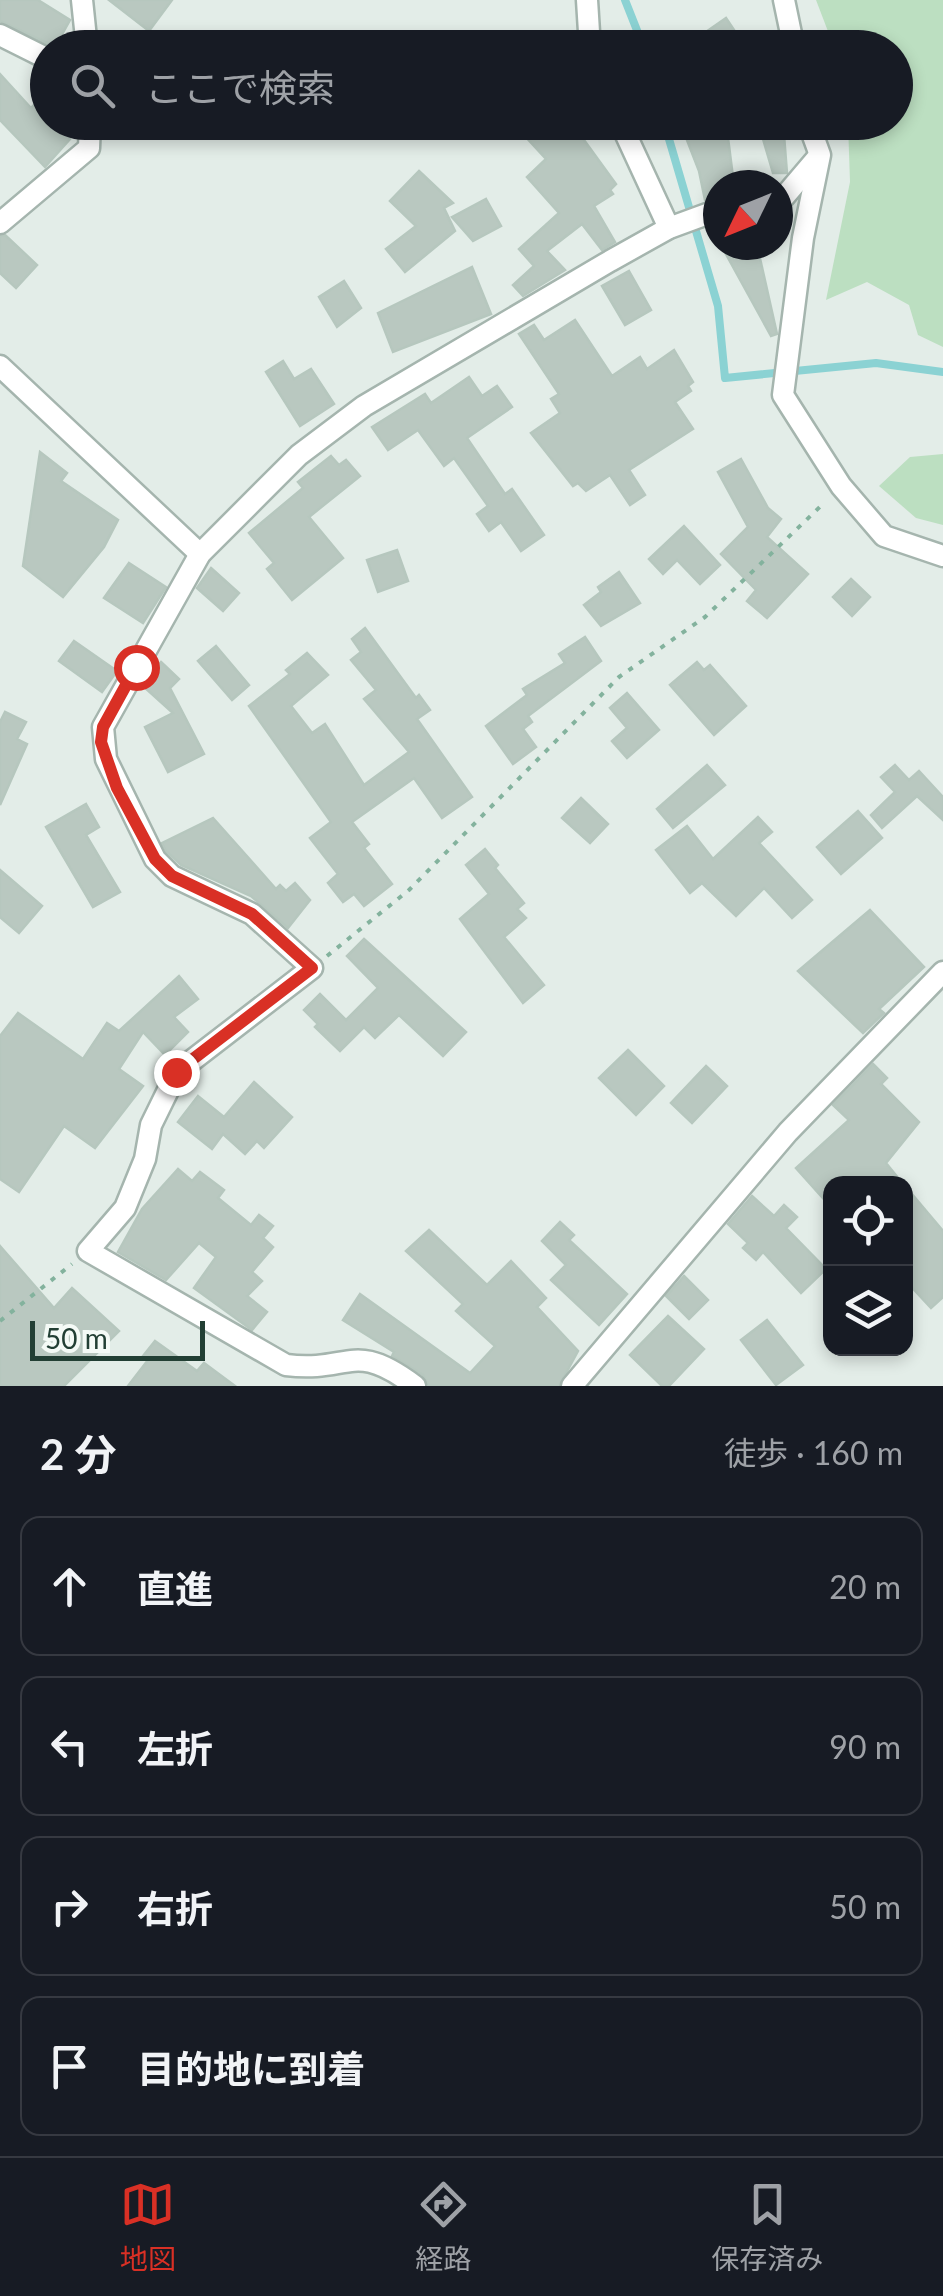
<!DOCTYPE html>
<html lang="ja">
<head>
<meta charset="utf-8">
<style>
  :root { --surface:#171b24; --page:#20242c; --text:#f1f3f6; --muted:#9ea1a6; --line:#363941; --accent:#d93025 }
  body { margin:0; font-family:Lato,"Noto Sans JP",sans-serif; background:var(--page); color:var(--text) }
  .controls { position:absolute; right:30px; bottom:30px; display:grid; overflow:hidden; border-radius:20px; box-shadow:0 5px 15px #0003 }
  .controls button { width:90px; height:90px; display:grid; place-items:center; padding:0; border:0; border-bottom:2px solid var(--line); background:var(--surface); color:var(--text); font:50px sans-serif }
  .compass { position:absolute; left:703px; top:170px; width:90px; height:90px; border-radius:50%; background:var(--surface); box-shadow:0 5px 15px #0003; rotate:227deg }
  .scale { position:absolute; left:30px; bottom:25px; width:175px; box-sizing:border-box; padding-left:10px; border:5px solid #223f34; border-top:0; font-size:28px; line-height:35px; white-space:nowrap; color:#223f34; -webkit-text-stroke:8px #f4faf6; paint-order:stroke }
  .stop { position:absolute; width:30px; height:30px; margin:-22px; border:8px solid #d93025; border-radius:50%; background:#fff }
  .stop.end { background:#d93025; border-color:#fff; box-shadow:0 2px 10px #0008 }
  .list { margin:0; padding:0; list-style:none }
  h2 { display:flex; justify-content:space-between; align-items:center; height:130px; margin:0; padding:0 40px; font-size:42px }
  h2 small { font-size:32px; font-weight:400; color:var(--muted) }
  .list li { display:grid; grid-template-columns:65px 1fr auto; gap:30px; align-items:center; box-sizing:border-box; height:140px; margin:0 20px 20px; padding:0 20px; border:2px solid var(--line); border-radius:20px }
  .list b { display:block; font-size:38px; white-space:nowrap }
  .list em { font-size:32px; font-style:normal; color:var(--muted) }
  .icon { flex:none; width:55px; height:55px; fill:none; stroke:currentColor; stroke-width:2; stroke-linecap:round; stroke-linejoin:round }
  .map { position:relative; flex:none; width:943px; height:1386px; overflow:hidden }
  .search { position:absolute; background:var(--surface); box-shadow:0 5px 15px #0003; left:30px; right:30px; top:30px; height:110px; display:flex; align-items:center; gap:25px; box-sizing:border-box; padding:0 35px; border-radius:55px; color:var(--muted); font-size:38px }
  .sheet { height:770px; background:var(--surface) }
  nav { display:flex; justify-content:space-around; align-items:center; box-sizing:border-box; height:140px; border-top:2px solid var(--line); background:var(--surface); font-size:28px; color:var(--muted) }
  nav a { display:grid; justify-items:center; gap:5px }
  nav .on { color:var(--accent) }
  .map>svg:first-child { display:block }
</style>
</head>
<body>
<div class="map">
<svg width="943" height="1386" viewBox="0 0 943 1386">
  <rect width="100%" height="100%" fill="#e3ede8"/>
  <g fill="#bcdfc1">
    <polygon points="816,0 943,0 943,347 918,335 909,305 867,282 826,300 850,182 848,123 896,122 896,48 834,47"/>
    <polygon points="943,454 943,525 916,518 879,486 910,457"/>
  </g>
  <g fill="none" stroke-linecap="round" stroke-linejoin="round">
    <g stroke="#8bd2d3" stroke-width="8">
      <polyline points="625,0 644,48"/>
      <polyline points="664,122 718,306 725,378 876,363 943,372"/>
    </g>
  </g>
  <g fill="#b9c8c0" stroke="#b6c7be" stroke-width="2.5">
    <polygon points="0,0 38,0 70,20 55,47 0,21"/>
    <polygon points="109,0 172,0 149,31"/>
    <polygon points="726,18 746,48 683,48"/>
    <polygon points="0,74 31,108 34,105 70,139 45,167 0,120"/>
    <polygon points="512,122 601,122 584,140 616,184 610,190 613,194 594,206 615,242 602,250 582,224 547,251 565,270 523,296 513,285 534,266 519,249 559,213 527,177 546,159"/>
    <polygon points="680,122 726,122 734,185 718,185 718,197 705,200 699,171"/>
    <polygon points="758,122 783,122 787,173 773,173"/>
    <polygon points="419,171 453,203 444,208 455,231 405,272 386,249 416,226 390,201"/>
    <polygon points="486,199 501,226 473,241 452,217"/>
    <polygon points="5,235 37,265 16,288 0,273 0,236"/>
    <polygon points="721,245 757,245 777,334 771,336"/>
    <polygon points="472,267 491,314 393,352 378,313"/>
    <polygon points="629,271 651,310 625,325 602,286"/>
    <polygon points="344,281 361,308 337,327 319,297"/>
    <polygon points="575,320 612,376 640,357 647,369 674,350 693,382 688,386 691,391 675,402 693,429 629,470 645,495 630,505 610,475 586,491 578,483 573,486 531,433 560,413 551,399 559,394 519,334 534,325 544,340"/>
    <polygon points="283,361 294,379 311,369 334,404 300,426 266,372"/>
    <polygon points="469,377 482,396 497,386 512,407 467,438 505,494 512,489 544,535 521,551 501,522 489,531 477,514 488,506 454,458 444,466 418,430 388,450 372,427 425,394 431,403"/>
    <polygon points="40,452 67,473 61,481 118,520 104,547 63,597 23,566"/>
    <polygon points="331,456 339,465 346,460 360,476 309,517 343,558 292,600 267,569 274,563 249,533 303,488 298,482"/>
    <polygon points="741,459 768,508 781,519 767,537 808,574 767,618 747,601 756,590 721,554 748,527 718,472"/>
    <polygon points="684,526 720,565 700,584 677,560 663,574 649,559"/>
    <polygon points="397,550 408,581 378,592 367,560"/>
    <polygon points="129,563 166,587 143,623 104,598"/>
    <polygon points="211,568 239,593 223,611 197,588"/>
    <polygon points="619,572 640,603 601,626 584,605 601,592 598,587"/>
    <polygon points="851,579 870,597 852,616 833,597"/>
    <polygon points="365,628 416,698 419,695 430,710 417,719 472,797 442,818 414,778 352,822 369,844 364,848 392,884 364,906 354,894 343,902 328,883 338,874 310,838 331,822 249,706 290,674 286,670 307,653 328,675 291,706 312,733 325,724 364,785 409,752 364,699 376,690 351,660 361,652 352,639"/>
    <polygon points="585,637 601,661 528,716 532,722 523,729 536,747 513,764 486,726 527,695 523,689 565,663 559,654"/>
    <polygon points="74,641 117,671 102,692 59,661"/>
    <polygon points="216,646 249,685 232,700 198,661"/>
    <polygon points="161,662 179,679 170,688 204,754 168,772 145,727 173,713 142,685"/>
    <polygon points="697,662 704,670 710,665 746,706 714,735 670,685"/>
    <polygon points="627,693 659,730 627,758 612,741 627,728 610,708"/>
    <polygon points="5,712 26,722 17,739 27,744 0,805 0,722"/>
    <polygon points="707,765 725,785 673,828 657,809"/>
    <polygon points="895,765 909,780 919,771 943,797 943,820 917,796 882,828 871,815 895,792 881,777"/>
    <polygon points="581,798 608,824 590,843 562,818"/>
    <polygon points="86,804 99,827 86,835 120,892 93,907 46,827"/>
    <polygon points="858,811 882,838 841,874 817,847"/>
    <polygon points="758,817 772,832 759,843 812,900 792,918 764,888 736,916 702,883 690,893 656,850 687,826 713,859"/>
    <polygon points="213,818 276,889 280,885 286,891 295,883 310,900 288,928 251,896 181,865 166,851 162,843"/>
    <polygon points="485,849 498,865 495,868 524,903 517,909 526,918 504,937 544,985 523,1003 460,919 489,894 466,865"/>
    <polygon points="0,870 42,906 19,933 0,917"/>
    <polygon points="870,910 924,967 879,1009 884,1013 863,1033 798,971"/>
    <polygon points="364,939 466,1032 443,1056 399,1015 375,1038 364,1027 340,1051 315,1027 318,1024 304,1010 320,994 346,1020 378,988 347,956"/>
    <polygon points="179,976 198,999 174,1017 188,1032 165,1055 143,1032 119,1069 143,1086 95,1148 64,1126 19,1192 0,1179 0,1036 18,1013 83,1059 107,1023 119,1031"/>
    <polygon points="628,1050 664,1086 636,1115 599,1078"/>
    <polygon points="873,1064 887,1078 881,1084 919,1122 886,1163 903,1184 830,1184 830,1206 796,1168 849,1120 833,1105"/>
    <polygon points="706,1066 727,1086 692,1123 671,1103"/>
    <polygon points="254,1082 292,1117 264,1148 257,1141 245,1154 223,1134 212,1149 178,1122 198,1096 224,1117"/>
    <polygon points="178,1169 192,1181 200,1172 224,1190 218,1198 251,1225 259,1215 273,1226 263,1238 273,1247 252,1272 262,1281 247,1296 267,1312 252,1330 194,1288 216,1257 199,1243 166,1280 118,1252 142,1209"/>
    <polygon points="906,1187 943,1231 943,1297 931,1308 906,1281"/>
    <polygon points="752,1196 774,1216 784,1205 797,1217 786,1228 826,1269 801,1293 763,1252 756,1260 743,1248 748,1243 728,1224"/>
    <polygon points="560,1222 574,1235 569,1240 627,1294 599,1325 551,1280 566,1265 542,1241"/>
    <polygon points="429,1230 487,1285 511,1261 546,1298 537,1307 578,1351 559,1386 429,1386 423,1375 392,1356 394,1352 343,1320 360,1294 470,1373 495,1346 456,1311 463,1304 406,1251"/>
    <polygon points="0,1246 54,1308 72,1288 119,1331 64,1386 0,1386"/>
    <polygon points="684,1276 708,1300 689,1319 666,1296"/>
    <polygon points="668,1316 704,1349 669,1386 662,1386 630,1355"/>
    <polygon points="767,1320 803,1365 776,1385 741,1340"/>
    <polygon points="155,1341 197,1371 204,1363 235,1386 128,1386 148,1360 143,1356"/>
  </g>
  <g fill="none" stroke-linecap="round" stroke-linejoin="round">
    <g stroke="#a5b5ae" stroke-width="25">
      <g id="minor">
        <polyline points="82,0 87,48"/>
        <polyline points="587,0 590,48"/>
        <polyline points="784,0 794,48"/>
        <polyline points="0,35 48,59"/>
        <polyline points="620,122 669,228"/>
        <polyline points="808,122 820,155 803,238 783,395 841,486 884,536 943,556"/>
        <polyline points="778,204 818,157"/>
        <polyline points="0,223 89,148 90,122"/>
        <polyline points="0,366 200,554"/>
        <path d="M415 1386C352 1339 352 1373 286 1365L88 1251 125 1208 145 1159 151 1125 177 1072 312 968 252 914 172 876 155 859 106 759 103 727 200 554 299 455 364 406 610 261 669 228 718 210"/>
        <polyline points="572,1386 788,1132 943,972"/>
      </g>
    </g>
    <g stroke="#83b29d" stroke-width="4" stroke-dasharray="5 8" stroke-linecap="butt">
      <polyline points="327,956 409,890 619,677 705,617 825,502"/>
      <polyline points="0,1321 72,1264"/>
    </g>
    <use href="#minor" stroke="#fff" stroke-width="20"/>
  </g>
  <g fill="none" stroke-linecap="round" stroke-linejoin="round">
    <polyline stroke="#d93025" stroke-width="12" points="136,667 103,727 101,742 117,788 155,859 172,876 252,914 312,968 176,1072"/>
  </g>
</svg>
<div class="controls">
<button><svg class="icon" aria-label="locate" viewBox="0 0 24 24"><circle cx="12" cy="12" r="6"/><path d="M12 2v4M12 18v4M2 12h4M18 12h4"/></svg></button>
<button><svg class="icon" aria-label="layers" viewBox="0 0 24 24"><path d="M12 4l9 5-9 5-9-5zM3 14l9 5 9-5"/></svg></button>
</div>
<svg class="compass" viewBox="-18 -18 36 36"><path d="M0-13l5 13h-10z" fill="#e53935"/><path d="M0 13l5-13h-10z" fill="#9ea1a6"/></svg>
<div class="scale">50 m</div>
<div class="stop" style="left:136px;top:667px"></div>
<div class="stop end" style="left:176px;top:1072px"></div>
<div class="search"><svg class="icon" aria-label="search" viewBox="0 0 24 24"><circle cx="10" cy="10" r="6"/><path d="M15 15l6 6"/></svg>ここで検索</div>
</div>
<section class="sheet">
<h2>2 分<small>徒歩 · 160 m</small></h2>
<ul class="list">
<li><svg class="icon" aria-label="ahead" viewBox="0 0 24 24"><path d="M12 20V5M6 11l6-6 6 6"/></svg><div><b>直進</b></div><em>20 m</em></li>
<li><svg class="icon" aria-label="left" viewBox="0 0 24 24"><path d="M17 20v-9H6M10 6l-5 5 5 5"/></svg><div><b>左折</b></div><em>90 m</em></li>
<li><svg class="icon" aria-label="right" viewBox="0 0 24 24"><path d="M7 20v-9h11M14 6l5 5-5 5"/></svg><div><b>右折</b></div><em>50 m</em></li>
<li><svg class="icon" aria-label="arrive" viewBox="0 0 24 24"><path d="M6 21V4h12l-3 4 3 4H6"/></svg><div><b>目的地に到着</b></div></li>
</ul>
</section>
<nav>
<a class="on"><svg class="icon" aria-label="map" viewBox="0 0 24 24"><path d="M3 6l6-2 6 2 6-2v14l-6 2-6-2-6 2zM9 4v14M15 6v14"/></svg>地図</a>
<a><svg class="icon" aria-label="directions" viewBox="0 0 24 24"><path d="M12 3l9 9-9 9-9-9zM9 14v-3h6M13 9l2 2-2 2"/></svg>経路</a>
<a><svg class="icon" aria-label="saved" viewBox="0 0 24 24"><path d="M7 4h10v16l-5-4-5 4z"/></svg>保存済み</a>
</nav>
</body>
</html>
